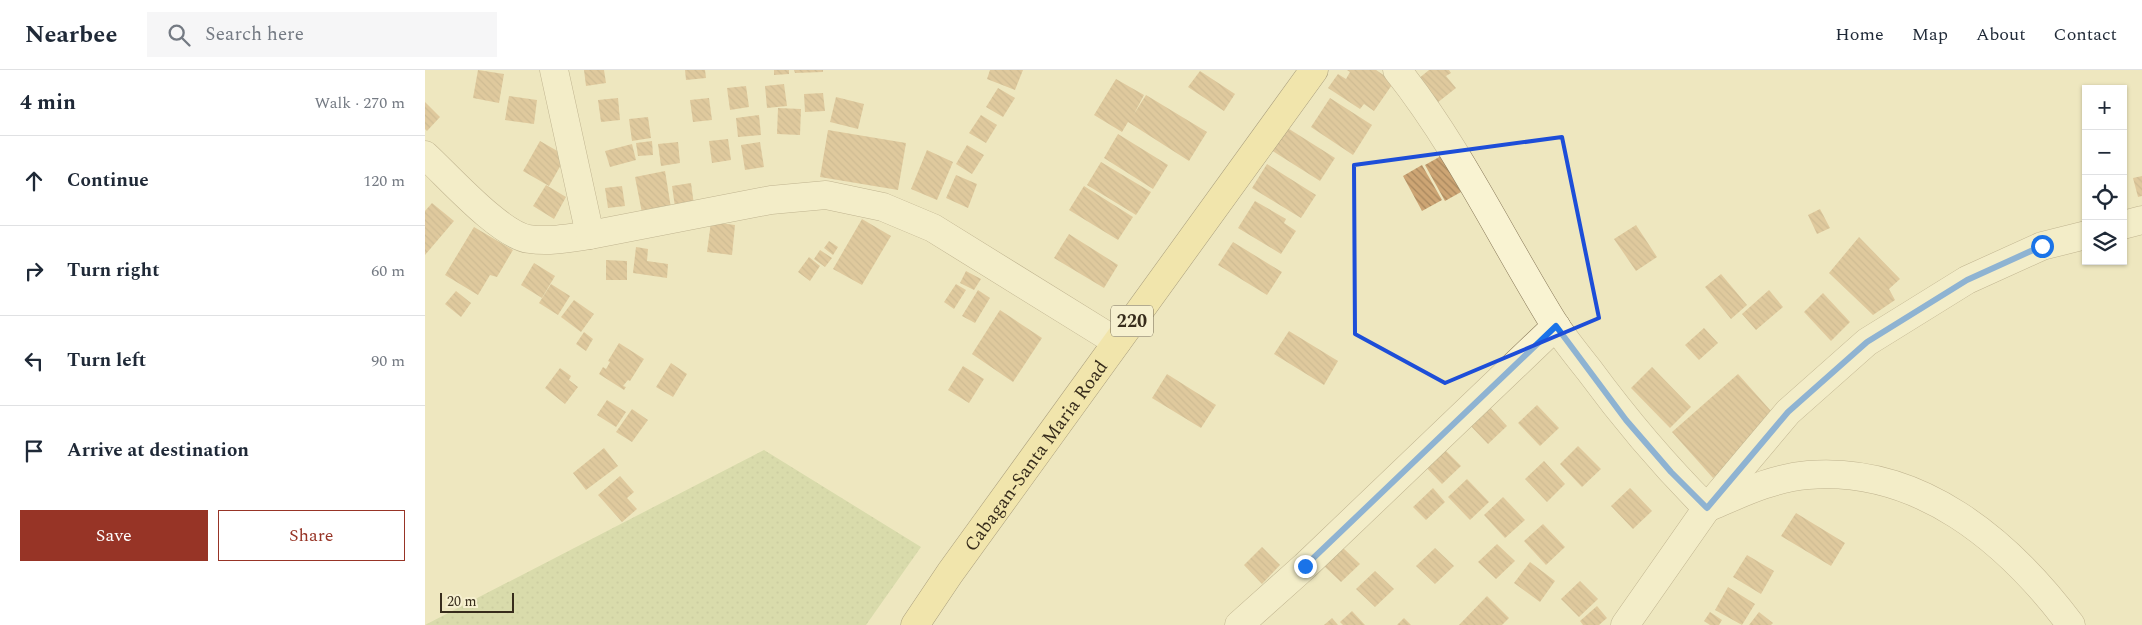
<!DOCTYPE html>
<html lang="en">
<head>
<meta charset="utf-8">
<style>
  :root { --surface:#fff; --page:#f6f6f7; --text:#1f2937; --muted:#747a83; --line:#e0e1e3; --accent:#973426 }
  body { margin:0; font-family:Spectral,serif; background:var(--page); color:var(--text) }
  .controls { position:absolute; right:15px; top:15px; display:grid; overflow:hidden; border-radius:0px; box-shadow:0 1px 4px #0004 }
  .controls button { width:45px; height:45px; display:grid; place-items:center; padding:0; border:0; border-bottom:1px solid var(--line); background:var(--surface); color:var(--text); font:25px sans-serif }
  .scale { position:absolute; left:15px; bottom:12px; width:74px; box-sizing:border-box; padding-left:5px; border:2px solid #372c1c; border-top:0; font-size:14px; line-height:18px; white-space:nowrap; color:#372c1c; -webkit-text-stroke:4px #f6f0cf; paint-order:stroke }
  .stop { position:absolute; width:15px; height:15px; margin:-11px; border:4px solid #1a73e8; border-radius:50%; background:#fff }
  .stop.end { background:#1a73e8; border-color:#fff; box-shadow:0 1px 5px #0008 }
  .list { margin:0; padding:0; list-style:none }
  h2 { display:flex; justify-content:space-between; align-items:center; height:65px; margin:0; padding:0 20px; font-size:21px }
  h2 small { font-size:16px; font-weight:400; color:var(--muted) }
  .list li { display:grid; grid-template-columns:32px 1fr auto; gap:15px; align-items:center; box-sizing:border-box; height:90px; padding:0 20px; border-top:1px solid var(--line) }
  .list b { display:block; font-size:19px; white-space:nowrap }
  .list em { font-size:16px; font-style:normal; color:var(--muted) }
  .actions { display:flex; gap:10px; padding:15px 20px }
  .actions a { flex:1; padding:11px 0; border:1px solid var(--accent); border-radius:0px; text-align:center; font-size:18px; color:var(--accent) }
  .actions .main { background:var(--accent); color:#fff }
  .icon { flex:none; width:28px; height:28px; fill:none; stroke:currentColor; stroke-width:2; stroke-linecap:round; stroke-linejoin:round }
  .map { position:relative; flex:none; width:1717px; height:555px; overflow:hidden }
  header { display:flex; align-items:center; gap:30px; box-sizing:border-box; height:70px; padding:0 25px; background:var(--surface); border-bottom:1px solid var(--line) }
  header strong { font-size:24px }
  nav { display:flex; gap:28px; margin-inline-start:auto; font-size:18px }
  .search { width:350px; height:45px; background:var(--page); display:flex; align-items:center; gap:12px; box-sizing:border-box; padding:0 18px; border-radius:0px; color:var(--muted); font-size:19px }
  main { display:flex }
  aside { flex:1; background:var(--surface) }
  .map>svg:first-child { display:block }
</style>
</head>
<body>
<header>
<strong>Nearbee</strong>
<div class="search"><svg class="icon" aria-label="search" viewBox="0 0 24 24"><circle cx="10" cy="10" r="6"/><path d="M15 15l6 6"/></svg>Search here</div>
<nav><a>Home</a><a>Map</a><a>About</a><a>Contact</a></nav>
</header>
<main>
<aside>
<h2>4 min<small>Walk · 270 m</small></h2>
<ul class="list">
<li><svg class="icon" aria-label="ahead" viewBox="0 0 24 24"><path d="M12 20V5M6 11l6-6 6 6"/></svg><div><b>Continue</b></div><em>120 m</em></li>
<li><svg class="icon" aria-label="right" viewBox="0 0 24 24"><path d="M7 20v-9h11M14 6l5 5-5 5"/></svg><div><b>Turn right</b></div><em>60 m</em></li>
<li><svg class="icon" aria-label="left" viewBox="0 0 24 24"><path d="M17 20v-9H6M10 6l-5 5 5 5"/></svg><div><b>Turn left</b></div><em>90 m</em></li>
<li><svg class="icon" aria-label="arrive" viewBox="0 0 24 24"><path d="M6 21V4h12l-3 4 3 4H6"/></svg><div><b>Arrive at destination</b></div></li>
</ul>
<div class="actions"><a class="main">Save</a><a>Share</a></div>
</aside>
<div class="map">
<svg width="1717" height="555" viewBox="0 0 1717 555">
  <defs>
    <pattern id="grass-dots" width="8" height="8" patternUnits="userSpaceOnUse" patternTransform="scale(1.25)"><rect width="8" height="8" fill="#becc93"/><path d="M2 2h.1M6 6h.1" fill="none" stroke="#a4af7e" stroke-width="1.8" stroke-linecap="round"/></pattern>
    <pattern id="building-back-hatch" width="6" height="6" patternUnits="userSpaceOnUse" patternTransform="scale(1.25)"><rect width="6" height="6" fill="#cda574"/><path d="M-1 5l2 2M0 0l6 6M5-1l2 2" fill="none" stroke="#a7875e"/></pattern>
  </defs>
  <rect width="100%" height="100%" fill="#eee7bf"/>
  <polygon fill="url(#grass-dots)" points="339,380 496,477 441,555 0,555"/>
  <g fill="url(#building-back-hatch)">
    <polygon points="53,0 79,4 74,33 48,28"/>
    <polygon points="159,0 179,0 181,13 161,16"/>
    <polygon points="260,0 280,0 281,8 261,10"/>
    <polygon points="349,0 364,0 364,4 349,5"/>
    <polygon points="369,0 398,0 398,2 370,3"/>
    <polygon points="565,0 598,0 590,20 562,9"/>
    <polygon points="922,0 951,0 969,12 949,41 939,34 935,39 903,18 913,4 921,9 925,2"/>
    <polygon points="1004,0 1024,0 1026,3 1021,6 1031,18 1012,33 993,9"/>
    <polygon points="775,1 810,24 799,41 763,17"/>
    <polygon points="691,9 719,25 709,44 721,25 782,62 764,91 703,52 697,62 669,45"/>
    <polygon points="359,14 362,36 342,38 340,16"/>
    <polygon points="321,16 324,37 305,40 302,18"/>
    <polygon points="573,18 590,28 578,47 561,37"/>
    <polygon points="398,23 400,41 380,42 379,24"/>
    <polygon points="84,26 112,30 109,54 80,50"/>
    <polygon points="411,27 439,34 433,59 405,52"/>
    <polygon points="193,28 195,50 176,52 173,30"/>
    <polygon points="284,28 287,50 268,52 265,30"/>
    <polygon points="905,28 947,55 928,85 886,57"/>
    <polygon points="0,32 15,47 2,61 0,59"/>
    <polygon points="353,38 376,39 375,65 352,64"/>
    <polygon points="334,45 336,65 313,67 311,48"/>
    <polygon points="556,45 572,55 561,73 544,63"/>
    <polygon points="223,47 226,68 207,71 204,49"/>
    <polygon points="861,57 910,88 895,111 846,80"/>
    <polygon points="403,60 481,73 473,120 395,107"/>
    <polygon points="693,64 743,95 728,119 679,88"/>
    <polygon points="303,69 306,90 287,93 284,71"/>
    <polygon points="115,71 141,86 124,116 98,101"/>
    <polygon points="227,71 228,85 213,86 211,73"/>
    <polygon points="253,72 255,93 236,96 233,74"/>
    <polygon points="335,72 339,97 320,100 316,75"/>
    <polygon points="207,74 211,90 185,97 180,81"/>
    <polygon points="542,75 559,85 547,104 531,94"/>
    <polygon points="502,80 528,92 512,130 486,119"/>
    <polygon points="1016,86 1036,122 1020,131 1000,95"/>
    <polygon points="676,92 726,122 711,145 662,115"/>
    <polygon points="842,94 891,125 876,148 827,118"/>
    <polygon points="997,95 1017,130 997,141 978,106"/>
    <polygon points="240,101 246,138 217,143 210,107"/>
    <polygon points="531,105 552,114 543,138 521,128"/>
    <polygon points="1717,106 1717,126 1713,127 1708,108"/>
    <polygon points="266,113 269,135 250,137 247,116"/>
    <polygon points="121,115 141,127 129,149 108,136"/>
    <polygon points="197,116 200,136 183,138 180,118"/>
    <polygon points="659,116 708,147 693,170 644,140"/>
    <polygon points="830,131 861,149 859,153 871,161 856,184 813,158"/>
    <polygon points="7,133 29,151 0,185 0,141"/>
    <polygon points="1395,139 1405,158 1392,164 1383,145"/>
    <polygon points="437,149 466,166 437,215 408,199"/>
    <polygon points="286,152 310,155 307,185 282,182"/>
    <polygon points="1211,155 1232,187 1211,201 1189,169"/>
    <polygon points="49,157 88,180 72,207 65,205 53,225 20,205"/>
    <polygon points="644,164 693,195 679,218 629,188"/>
    <polygon points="1434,167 1475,209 1464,219 1470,230 1448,245 1404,203"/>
    <polygon points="404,171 413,177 408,185 399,178"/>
    <polygon points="808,172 857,202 842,225 793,195"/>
    <polygon points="211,177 223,179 222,191 243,194 242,208 208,203"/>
    <polygon points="395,180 407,188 400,197 389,189"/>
    <polygon points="384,187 395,196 385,211 373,202"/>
    <polygon points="181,190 202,191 202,210 181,210"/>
    <polygon points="109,193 130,206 117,228 96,215"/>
    <polygon points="541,201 556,209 549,220 535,213"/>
    <polygon points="1296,204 1322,235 1306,249 1280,217"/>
    <polygon points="126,214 145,226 133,245 114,233"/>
    <polygon points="531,214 541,220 529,239 519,232"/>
    <polygon points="553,220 565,228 550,253 537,246"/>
    <polygon points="1344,220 1358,237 1331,260 1317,244"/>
    <polygon points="31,221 46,233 36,247 20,234"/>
    <polygon points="1398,223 1425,252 1406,271 1379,242"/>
    <polygon points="149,230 169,244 156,262 136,247"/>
    <polygon points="575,240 617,268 588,312 547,284"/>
    <polygon points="1279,258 1293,273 1274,290 1260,275"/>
    <polygon points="864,261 913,291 899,315 849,284"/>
    <polygon points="159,262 168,269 161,281 151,274"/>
    <polygon points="194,273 219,289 205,311 203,310 198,316 201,317 199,320 174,304 178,297 181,299 185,292 183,291"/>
    <polygon points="246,293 262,304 248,327 231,317"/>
    <polygon points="538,296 559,309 544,333 523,320"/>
    <polygon points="1227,297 1266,337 1245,358 1206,318"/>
    <polygon points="135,298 146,306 144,310 153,317 140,334 120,318"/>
    <polygon points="742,304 791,335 776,358 727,328"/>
    <polygon points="1313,304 1354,350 1288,408 1247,362"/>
    <polygon points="182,330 201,342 191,357 172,345"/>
    <polygon points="1060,332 1082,356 1063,374 1040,350"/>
    <polygon points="1112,335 1134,358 1115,376 1093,353"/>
    <polygon points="207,339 223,350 207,372 191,362"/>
    <polygon points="1014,374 1036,396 1017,414 995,391"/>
    <polygon points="1153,376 1176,399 1157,417 1135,394"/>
    <polygon points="179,378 193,396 161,420 148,403"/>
    <polygon points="1119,391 1140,414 1122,432 1100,409"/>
    <polygon points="195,406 209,422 202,428 212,439 197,452 173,425"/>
    <polygon points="1042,409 1064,432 1045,450 1023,427"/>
    <polygon points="1008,418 1020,432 1001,450 988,437"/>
    <polygon points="1205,418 1227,441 1208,459 1186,436"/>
    <polygon points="1078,427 1100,450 1080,468 1059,445"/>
    <polygon points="1371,443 1420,473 1406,496 1356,466"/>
    <polygon points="1118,454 1140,477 1121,495 1099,471"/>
    <polygon points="1072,474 1090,491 1071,509 1053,492"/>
    <polygon points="837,477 855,495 837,514 819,495"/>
    <polygon points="917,477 935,494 916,512 898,495"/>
    <polygon points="1010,478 1029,496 1010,514 991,496"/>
    <polygon points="1322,485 1349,501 1336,524 1308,507"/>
    <polygon points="1105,492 1130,511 1115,532 1089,513"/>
    <polygon points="950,501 969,519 950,537 931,519"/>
    <polygon points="1155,511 1173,529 1154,547 1136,529"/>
    <polygon points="1303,517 1330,534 1317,555 1290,540"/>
    <polygon points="1062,526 1084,548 1077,555 1034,555"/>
    <polygon points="1172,536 1182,548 1174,555 1158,555 1155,551"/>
    <polygon points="927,541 940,555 918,555 915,552"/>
    <polygon points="1285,542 1297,550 1294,555 1285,555 1279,551"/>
    <polygon points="1334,542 1348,553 1346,555 1324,555"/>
    <polygon points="907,548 913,555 899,555"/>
    <polygon points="979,548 986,555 972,555"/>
  </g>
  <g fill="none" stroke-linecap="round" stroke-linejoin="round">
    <g stroke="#877757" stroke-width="29">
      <g id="minor">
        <path d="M972 0C1034 78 1077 170 1130 255 1140 270 1152 285 1164 300 1200 349 1239 395 1282 438 1315 424 1347 408 1383 405 1495 396 1583 471 1646 555"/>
        <path d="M0 85C23 106 75 165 104 169 125 172 145 168 165 165L129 0"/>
        <polyline points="1698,155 1717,150"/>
        <polyline points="165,165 346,130 401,125 458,137 508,158 692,272"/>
        <polyline points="814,555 880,496 1131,256"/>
        <polyline points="1200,555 1282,438 1363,342 1442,272 1542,210 1617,176 1661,165"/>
      </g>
    </g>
    <g stroke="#55442c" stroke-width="29">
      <g id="primary">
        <path id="s1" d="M490 555 525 503 889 0"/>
      </g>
    </g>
    <use href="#minor" stroke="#f9f3d2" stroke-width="28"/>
    <use href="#primary" stroke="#f3e296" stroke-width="28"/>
  </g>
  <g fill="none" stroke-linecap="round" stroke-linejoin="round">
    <polyline stroke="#1a73e8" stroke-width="6" points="880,496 1131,256 1201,350 1246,402 1282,438 1363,342 1442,272 1542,210 1617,176"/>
  </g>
  <path d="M0 0H1717V555H0ZM1137 67 1174 248 1020 313 930 264 929 95Z" fill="#eee7bf" fill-opacity=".55" fill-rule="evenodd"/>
  <path fill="none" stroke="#1d4ed8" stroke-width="4" stroke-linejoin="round" d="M1137 67 1174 248 1020 313 930 264 929 95Z"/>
  <g text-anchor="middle" stroke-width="5" stroke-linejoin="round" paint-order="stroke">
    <rect fill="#f6f0cf" stroke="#706752" stroke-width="1" x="686" y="235.5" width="42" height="31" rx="4"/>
    <g font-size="18" font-weight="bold" fill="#372c1c">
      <text x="707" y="257">220</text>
    </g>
    <g font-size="19" fill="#372c1c" stroke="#f6f0cf">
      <text dy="7" stroke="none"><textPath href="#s1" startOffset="208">Cabagan-Santa Maria Road</textPath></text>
    </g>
  </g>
</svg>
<div class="controls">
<button>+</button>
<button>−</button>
<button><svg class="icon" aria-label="locate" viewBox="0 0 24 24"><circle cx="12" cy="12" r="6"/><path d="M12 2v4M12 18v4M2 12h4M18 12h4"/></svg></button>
<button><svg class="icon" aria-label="layers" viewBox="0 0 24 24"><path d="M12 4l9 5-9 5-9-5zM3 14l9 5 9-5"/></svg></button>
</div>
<div class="scale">20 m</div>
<div class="stop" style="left:1617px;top:176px"></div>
<div class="stop end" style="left:880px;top:496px"></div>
</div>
</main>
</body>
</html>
